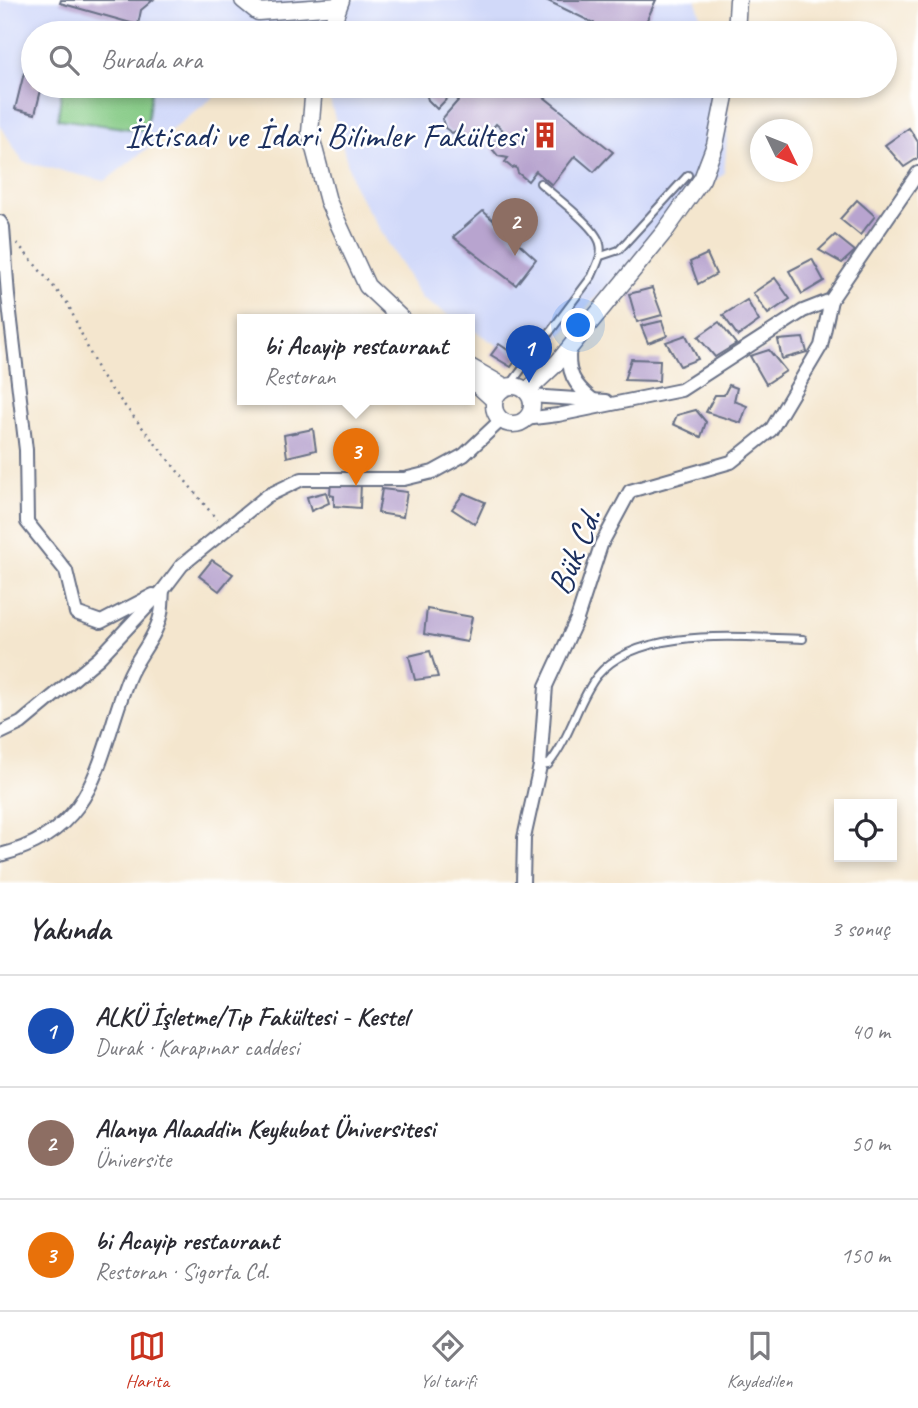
<!DOCTYPE html>
<html lang="tr">
<head>
<meta charset="utf-8">
<style>
  :root { --surface:#fff; --page:#f2f2f3; --text:#2b2b33; --muted:#7c7c81; --line:#e1e1e2; --accent:#c8321e }
  body { margin:0; font-family:Caveat,sans-serif; background:var(--page); color:var(--text) }
  .controls { position:absolute; right:21px; bottom:21px; display:grid; overflow:hidden; border-radius:0px; box-shadow:0 4px 10px #0003 }
  .controls button { width:63px; height:63px; display:grid; place-items:center; padding:0; border:0; border-bottom:2px solid var(--line); background:var(--surface); color:var(--text); font:35px sans-serif }
  .compass { position:absolute; left:750px; top:119px; width:63px; height:63px; border-radius:50%; background:var(--surface); box-shadow:0 4px 10px #0003; rotate:133deg }
  .you { position:absolute; left:579px; top:326px; width:24px; height:24px; margin:-18px; border:5px solid #fff; border-radius:50%; background:#1a73e8; box-shadow:0 0 0 10px #1a73e833 }
  .badge { display:grid; place-items:center; width:46px; height:46px; border-radius:50%; background:var(--accent); color:#fff; font-size:23px; font-weight:700 }
  .pin { position:absolute; translate:-50% -58px; filter:drop-shadow(0 2px 4px #0008) }
  .pin::after { content:''; position:absolute; top:37px; width:24px; height:21px; background:inherit; clip-path:polygon(0 0,100% 0,50% 100%) }
  .popup { position:absolute; left:237px; top:314px; width:238px; height:91px; box-sizing:border-box; display:grid; place-content:center; border-radius:0px; background:var(--surface); filter:drop-shadow(0 2px 5px #0005); font-size:23px; white-space:nowrap; color:var(--muted) }
  .popup b { font-size:26px; color:var(--text) }
  .popup::after { content:''; position:absolute; left:50%; top:100%; margin-left:-14px; border:14px solid transparent; border-top-color:var(--surface) }
  .list { margin:0; padding:0; list-style:none }
  h2 { display:flex; justify-content:space-between; align-items:center; height:91px; margin:0; padding:0 28px; font-size:30px }
  h2 small { font-size:23px; font-weight:400; color:var(--muted) }
  .list li { display:grid; grid-template-columns:46px 1fr auto; gap:21px; align-items:center; box-sizing:border-box; height:112px; padding:0 28px; border-top:2px solid var(--line) }
  .list b { display:block; font-size:26px; white-space:nowrap }
  .list p { margin:0; font-size:23px; white-space:nowrap; color:var(--muted) }
  .list em { font-size:23px; font-style:normal; color:var(--muted) }
  .icon { flex:none; width:38px; height:38px; fill:none; stroke:currentColor; stroke-width:2; stroke-linecap:round; stroke-linejoin:round }
  .map { position:relative; flex:none; width:918px; height:883px; overflow:hidden }
  .search { position:absolute; background:var(--surface); box-shadow:0 4px 10px #0003; left:21px; right:21px; top:21px; height:77px; display:flex; align-items:center; gap:18px; box-sizing:border-box; padding:0 24px; border-radius:38px; color:var(--muted); font-size:26px }
  .sheet { height:427px; background:var(--surface) }
  nav { display:flex; justify-content:space-around; align-items:center; box-sizing:border-box; height:98px; border-top:2px solid var(--line); background:var(--surface); font-size:19px; color:var(--muted) }
  nav a { display:grid; justify-items:center; gap:4px }
  nav .on { color:var(--accent) }
  .map>svg:first-child { display:block }
</style>
</head>
<body>
<div class="map">
<svg width="918" height="883" viewBox="0 0 918 883">
  <rect width="100%" height="100%" fill="#fff"/>
  <filter id="ink" filterUnits="userSpaceOnUse"><feTurbulence type="fractalNoise" baseFrequency=".0143" numOctaves="2"/><feDisplacementMap in="SourceGraphic" scale="14" xChannelSelector="R" yChannelSelector="G"/><feConvolveMatrix kernelMatrix="1 2 1 2 8 2 1 2 1" color-interpolation-filters="sRGB"/></filter>
  <filter id="wash" filterUnits="userSpaceOnUse"><feTurbulence type="fractalNoise" baseFrequency=".00686" numOctaves="4" result="noise"/><feDisplacementMap in="SourceGraphic" scale="28" xChannelSelector="R" yChannelSelector="G"/><feGaussianBlur stdDeviation="1.57" result="paint"/><feColorMatrix in="noise" values="0 0 0 0 0 0 0 0 0 0 0 0 0 0 0 0 0 1.4 0 .05"/><feComposite in="paint" operator="in"/></filter>
  <g filter="url(#wash)">
    <rect width="100%" height="100%" fill="#f4e6ce"/>
    <g fill="#d1d9f9">
      <polygon points="0,0 696,0 706,33 312,33 309,23 296,33 33,33 33,86 228,86 105,181 23,162 0,125"/>
      <polygon points="326,86 721,86 729,116 724,174 674,214 539,359 511,354 470,328 470,320 456,320 422,299 354,187"/>
    </g>
    <polygon fill="#85ca85" stroke="#507c72" stroke-width="2" points="62,86 152,86 146,131 58,119"/>
    <g id="blocks">
      <g fill="#b8a4cf">
        <polygon points="61,0 153,0 141,10 138,25 60,3"/>
        <polygon points="546,0 656,0 641,33 614,33"/>
        <polygon points="24,73 33,75 33,86 42,86 35,114 15,109"/>
        <polygon points="424,86 530,86 613,152 594,172 575,156 552,185 536,171 528,181 518,173 516,167 512,168 505,162 508,158 498,156 493,150 492,145 504,131 496,124 478,145 468,147 461,142 462,136 456,131 452,133 445,128 442,119 462,96 455,90 437,109 428,100"/>
        <polygon points="909,128 918,142 918,158 904,167 885,145"/>
        <polygon points="857,200 875,216 860,235 840,219"/>
        <polygon points="483,211 536,259 516,285 453,237"/>
        <polygon points="835,235 855,251 842,263 819,250"/>
        <polygon points="707,254 716,274 698,284 690,262"/>
        <polygon points="812,259 824,281 802,294 789,271"/>
        <polygon points="775,278 790,299 768,314 753,293"/>
        <polygon points="652,288 662,315 637,322 629,294"/>
        <polygon points="747,300 759,321 738,336 723,315"/>
        <polygon points="662,321 667,336 648,343 641,326"/>
        <polygon points="719,322 736,344 715,357 698,337"/>
        <polygon points="686,335 698,359 680,366 666,342"/>
        <polygon points="803,338 807,352 782,359 778,340"/>
        <polygon points="499,344 518,357 511,367 491,355"/>
        <polygon points="769,350 786,371 766,384 750,356"/>
        <polygon points="631,359 660,360 659,381 624,380"/>
        <polygon points="729,385 737,388 734,401 747,406 741,423 706,412 715,395 724,395"/>
        <polygon points="696,410 706,422 701,437 673,424 677,415"/>
        <polygon points="313,429 316,450 287,457 284,435"/>
        <polygon points="331,480 361,482 360,508 334,506 334,496 330,495"/>
        <polygon points="382,489 407,492 403,517 378,513"/>
        <polygon points="326,492 329,503 311,511 307,497"/>
        <polygon points="464,493 485,502 475,524 452,509"/>
        <polygon points="212,560 233,574 219,591 199,576"/>
        <polygon points="427,609 472,617 467,642 424,634"/>
        <polygon points="430,651 438,677 415,680 409,656"/>
      </g>
    </g>
  </g>
  <g filter="url(#ink)">
    <use href="#blocks" fill-opacity="0" stroke="#676f85" stroke-width="2"/>
    <g fill="none" stroke-linecap="round" stroke-linejoin="round">
      <g stroke="#676f85" stroke-width="10">
        <g id="service">
          <polyline points="601,256 619,250 688,175"/>
          <path d="M510 385 592 276C596 266 603 255 600 244 596 226 554 196 540 183"/>
          <path d="M540 766 548 765C571 737 578 700 597 676 638 625 745 638 803 639"/>
        </g>
      </g>
      <g stroke="#676f85" stroke-width="16">
        <g id="minor">
          <polyline points="0,222 3,227 8,296 26,450 27,522 66,571 76,613 101,622 153,595"/>
          <path d="M570 347C566 372 574 385 593 400"/>
          <polyline points="530,396 606,401"/>
          <polyline points="525,419 558,415 681,390 803,311 831,300 918,173"/>
          <polyline points="0,733 21,723 99,658 163,590 182,565 267,496 302,479 404,479 433,472 464,455 501,420"/>
          <path d="M0 855C98 830 97 759 128 679 136 658 155 639 160 617 163 609 162 599 163 590"/>
          <polyline points="523,883 524,838 540,766 546,686 577,619 601,545 630,491 731,462 771,430 821,346 831,300"/>
        </g>
      </g>
      <g stroke="#676f85" stroke-width="19">
        <g id="tertiary">
          <polyline points="243,0 258,12 338,6"/>
          <polyline points="329,33 341,0"/>
          <polyline points="736,33 738,0"/>
          <polyline points="314,86 310,133 328,201 367,286 403,320"/>
          <polyline points="470,367 505,387"/>
          <polyline points="470,378 494,400"/>
          <circle cx="513" cy="405" r="19"/>
          <polyline points="527,391 558,362 665,231 702,179 715,145 727,86"/>
        </g>
      </g>
      <polyline stroke="#676f85" stroke-width="2.5" stroke-dasharray="2 5" stroke-linecap="butt" points="17,243 68,304 100,375 217,520"/>
      <use href="#service" stroke="#fff" stroke-width="6"/>
      <use href="#minor" stroke="#fff" stroke-width="12"/>
      <use href="#tertiary" stroke="#fff" stroke-width="16"/>
    </g>
  </g>
  <defs>
    <g id="building-bare" transform="scale(2.1)"><path d="M-4-6H4V6H1V3H-1V6H-4ZM-2.5-4.3h1.7v1.8h-1.7ZM.8-4.3h1.7v1.8H.8ZM-2.5-1h1.7V.8h-1.7ZM.8-1h1.7V.8H.8Z" fill="#c8321e" stroke="#fff" stroke-width="2.5" paint-order="stroke"/></g>
  </defs>
  <g fill-rule="evenodd">
    <use href="#building-bare" x="545" y="135"/>
  </g>
  <g text-anchor="middle" stroke-width="5" stroke-linejoin="round" paint-order="stroke">
    <g font-size="35" fill="#1b2f5e" stroke="#fff" text-anchor="end">
      <text x="524" y="147">İktisadi ve İdari Bilimler Fakültesi</text>
    </g>
    <g font-size="35" fill="#1b2f5e" stroke="#fff">
      <text transform="translate(574 551) rotate(-68)" y="12">Bük Cd.</text>
    </g>
  </g>
</svg>
<div class="controls">
<button><svg class="icon" aria-label="locate" viewBox="0 0 24 24"><circle cx="12" cy="12" r="6"/><path d="M12 2v4M12 18v4M2 12h4M18 12h4"/></svg></button>
</div>
<svg class="compass" viewBox="-18 -18 36 36"><path d="M0-13l5 13h-10z" fill="#e53935"/><path d="M0 13l5-13h-10z" fill="#7c7c81"/></svg>
<div class="you"></div>
<div class="pin badge" style="left:529px;top:383px;background:#1a4fb4">1</div>
<div class="pin badge" style="left:515px;top:256px;background:#8d6e63">2</div>
<div class="pin badge" style="left:356px;top:486px;background:#e8710a">3</div>
<div class="popup"><b>bi Acayip restaurant</b>Restoran</div>
<div class="search"><svg class="icon" aria-label="search" viewBox="0 0 24 24"><circle cx="10" cy="10" r="6"/><path d="M15 15l6 6"/></svg>Burada ara</div>
</div>
<section class="sheet">
<h2>Yakında<small>3 sonuç</small></h2>
<ul class="list">
<li><span class="badge" style="background:#1a4fb4">1</span><div><b>ALKÜ İşletme/Tıp Fakültesi - Kestel</b><p>Durak · Karapınar caddesi</p></div><em>40 m</em></li>
<li><span class="badge" style="background:#8d6e63">2</span><div><b>Alanya Alaaddin Keykubat Üniversitesi</b><p>Üniversite</p></div><em>50 m</em></li>
<li><span class="badge" style="background:#e8710a">3</span><div><b>bi Acayip restaurant</b><p>Restoran · Sigorta Cd.</p></div><em>150 m</em></li>
</ul>
</section>
<nav>
<a class="on"><svg class="icon" aria-label="map" viewBox="0 0 24 24"><path d="M3 6l6-2 6 2 6-2v14l-6 2-6-2-6 2zM9 4v14M15 6v14"/></svg>Harita</a>
<a><svg class="icon" aria-label="directions" viewBox="0 0 24 24"><path d="M12 3l9 9-9 9-9-9zM9 14v-3h6M13 9l2 2-2 2"/></svg>Yol tarifi</a>
<a><svg class="icon" aria-label="saved" viewBox="0 0 24 24"><path d="M7 4h10v16l-5-4-5 4z"/></svg>Kaydedilen</a>
</nav>
</body>
</html>
